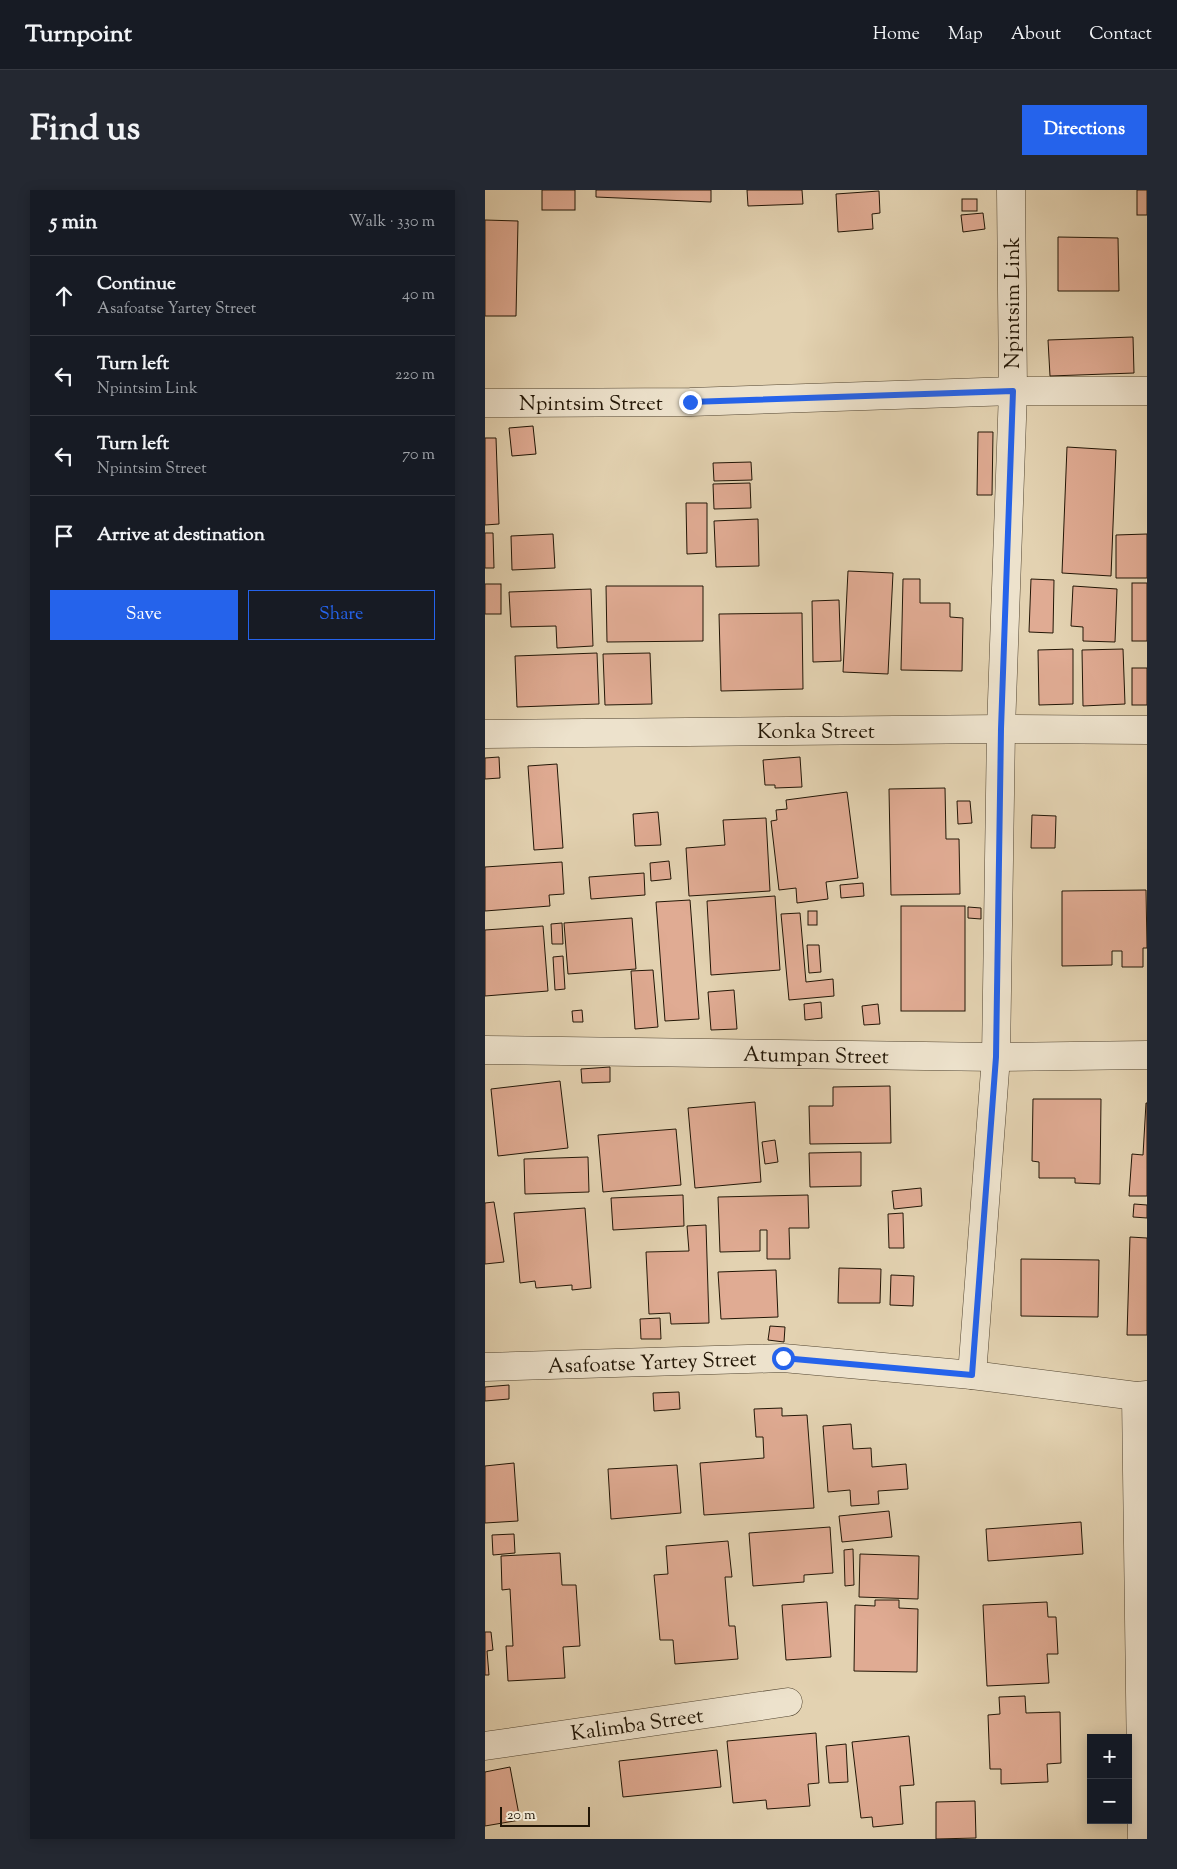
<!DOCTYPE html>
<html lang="en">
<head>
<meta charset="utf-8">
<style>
  :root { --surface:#171b24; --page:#242831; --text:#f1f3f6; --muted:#9ea1a6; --line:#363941; --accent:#2563eb }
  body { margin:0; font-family:"Sorts Mill Goudy",serif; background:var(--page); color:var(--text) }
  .controls { position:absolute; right:15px; bottom:15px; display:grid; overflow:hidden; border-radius:0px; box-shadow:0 2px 12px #0003 }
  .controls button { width:45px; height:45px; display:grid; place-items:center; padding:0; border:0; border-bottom:1px solid var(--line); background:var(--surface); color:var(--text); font:25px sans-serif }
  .scale { position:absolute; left:15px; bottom:12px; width:90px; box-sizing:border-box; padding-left:5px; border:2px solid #221606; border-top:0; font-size:14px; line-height:18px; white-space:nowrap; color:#221606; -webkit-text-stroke:4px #ede2cc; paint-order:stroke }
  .stop { position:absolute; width:15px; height:15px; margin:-11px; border:4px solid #2563eb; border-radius:50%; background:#fff }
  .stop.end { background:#2563eb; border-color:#fff; box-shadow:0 1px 5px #0008 }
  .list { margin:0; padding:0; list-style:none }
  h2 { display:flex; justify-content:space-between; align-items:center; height:65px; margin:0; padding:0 20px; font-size:21px }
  h2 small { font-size:16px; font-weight:400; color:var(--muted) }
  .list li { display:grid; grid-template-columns:32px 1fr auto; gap:15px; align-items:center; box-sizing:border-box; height:80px; padding:0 20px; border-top:1px solid var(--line) }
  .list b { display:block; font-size:19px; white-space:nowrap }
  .list p { margin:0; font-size:16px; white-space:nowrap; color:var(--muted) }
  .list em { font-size:16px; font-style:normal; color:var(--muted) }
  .actions { display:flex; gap:10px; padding:15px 20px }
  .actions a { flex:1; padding:11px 0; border:1px solid var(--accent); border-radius:0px; text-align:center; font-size:18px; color:var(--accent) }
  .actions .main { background:var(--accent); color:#fff }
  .icon { flex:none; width:28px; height:28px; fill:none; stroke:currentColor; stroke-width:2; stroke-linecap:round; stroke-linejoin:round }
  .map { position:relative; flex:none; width:662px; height:1649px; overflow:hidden; border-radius:0px }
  header { display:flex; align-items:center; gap:30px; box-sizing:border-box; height:70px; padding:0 25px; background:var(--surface); border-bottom:1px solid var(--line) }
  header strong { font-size:24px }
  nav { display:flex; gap:28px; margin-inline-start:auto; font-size:18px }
  .intro { display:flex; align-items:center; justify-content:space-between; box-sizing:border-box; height:120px; padding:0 30px }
  h1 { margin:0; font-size:35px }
  .button { padding:12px 22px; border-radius:0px; background:var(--accent); color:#fff; font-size:18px; font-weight:700 }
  main { display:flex; gap:30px; padding:0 30px }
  aside { flex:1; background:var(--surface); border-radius:0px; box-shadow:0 2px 12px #0003 }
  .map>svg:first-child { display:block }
</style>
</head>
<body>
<header>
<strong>Turnpoint</strong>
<nav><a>Home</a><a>Map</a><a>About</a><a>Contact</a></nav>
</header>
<div class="intro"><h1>Find us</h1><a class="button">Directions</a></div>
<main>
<aside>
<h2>5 min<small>Walk · 330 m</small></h2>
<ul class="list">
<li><svg class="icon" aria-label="ahead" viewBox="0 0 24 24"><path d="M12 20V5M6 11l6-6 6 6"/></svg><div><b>Continue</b><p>Asafoatse Yartey Street</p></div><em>40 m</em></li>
<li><svg class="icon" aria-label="left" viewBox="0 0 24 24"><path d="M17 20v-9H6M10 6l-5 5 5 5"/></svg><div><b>Turn left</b><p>Npintsim Link</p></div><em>220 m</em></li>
<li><svg class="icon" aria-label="left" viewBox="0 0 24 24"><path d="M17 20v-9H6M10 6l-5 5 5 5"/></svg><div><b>Turn left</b><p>Npintsim Street</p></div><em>70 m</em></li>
<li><svg class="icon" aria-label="arrive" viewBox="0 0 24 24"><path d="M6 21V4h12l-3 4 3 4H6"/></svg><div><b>Arrive at destination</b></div></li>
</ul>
<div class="actions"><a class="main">Save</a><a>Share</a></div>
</aside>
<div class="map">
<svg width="662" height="1649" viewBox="0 0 662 1649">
  <rect width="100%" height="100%" fill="#e3d2b1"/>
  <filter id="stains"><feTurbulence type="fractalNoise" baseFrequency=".004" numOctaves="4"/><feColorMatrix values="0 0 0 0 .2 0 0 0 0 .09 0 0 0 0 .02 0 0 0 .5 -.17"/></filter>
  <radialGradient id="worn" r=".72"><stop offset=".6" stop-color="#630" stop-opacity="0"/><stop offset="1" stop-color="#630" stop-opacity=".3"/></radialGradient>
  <g fill="#e0ab93" stroke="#221606">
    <rect x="57" y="0" width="33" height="20"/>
    <polygon points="111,0 226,0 226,12 111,7"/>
    <polygon points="262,0 317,0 318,14 263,16"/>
    <rect x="652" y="0" width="10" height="25"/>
    <polygon points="394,1 395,23 387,24 388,39 353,42 351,4"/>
    <rect x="477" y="9" width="15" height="12"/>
    <polygon points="498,23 500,39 478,42 476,25"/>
    <polygon points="0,30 33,31 31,126 0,126"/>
    <polygon points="573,47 633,48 634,101 573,101"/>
    <polygon points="648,147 649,183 565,186 563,150"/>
    <polygon points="48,236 51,264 27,266 24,238"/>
    <polygon points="493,242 508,242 507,305 492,305"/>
    <polygon points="0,248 11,248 14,334 0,335"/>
    <polygon points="582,257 631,260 626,386 577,383"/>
    <polygon points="266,272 267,290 229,291 228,273"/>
    <polygon points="265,293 266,318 229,319 228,294"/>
    <polygon points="201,313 222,313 222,363 202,364"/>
    <polygon points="273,329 274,376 231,377 229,331"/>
    <polygon points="0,343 8,343 9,378 0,378"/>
    <polygon points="68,344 70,378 27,380 26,346"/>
    <polygon points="662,344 662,388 631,388 631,345"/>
    <polygon points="363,381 408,383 403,484 358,482"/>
    <polygon points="418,389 435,389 435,413 465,413 465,427 478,428 477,481 416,480"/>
    <polygon points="546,389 569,390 568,443 544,442"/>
    <rect x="647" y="393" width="15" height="58"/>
    <rect x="0" y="394" width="16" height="30"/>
    <polygon points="121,396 218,396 218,451 122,452"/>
    <polygon points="588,396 632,399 630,452 598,451 598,437 586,436"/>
    <polygon points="106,399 108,456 72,458 71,436 26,437 24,402"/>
    <polygon points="354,410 356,471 328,472 327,411"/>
    <polygon points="317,423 318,499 236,501 234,424"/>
    <polygon points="588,459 588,514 554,515 553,460"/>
    <polygon points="638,459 640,514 598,516 597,460"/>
    <polygon points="112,463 114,514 32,517 30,466"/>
    <polygon points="165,463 167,514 120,515 118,464"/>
    <rect x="647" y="478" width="15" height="37"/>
    <polygon points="14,567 15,588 0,589 0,568"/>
    <polygon points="315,567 317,597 290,598 290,595 280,595 278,570"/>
    <polygon points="72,574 78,658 49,660 43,576"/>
    <polygon points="460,598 461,649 474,649 475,704 406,705 404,599"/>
    <polygon points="362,602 373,688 341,692 343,709 312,713 311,698 294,700 286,631 292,630 291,620 302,619 301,610"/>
    <polygon points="472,611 485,611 487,633 473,634"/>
    <polygon points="173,622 176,655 150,656 148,624"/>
    <polygon points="547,625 571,626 570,658 546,658"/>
    <polygon points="281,628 285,701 204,706 201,658 240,655 238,630"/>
    <polygon points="184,671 186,689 166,691 165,673"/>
    <polygon points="77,672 79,704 64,705 65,716 0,721 0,677"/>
    <polygon points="159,683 160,705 106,709 104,687"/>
    <polygon points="378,693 379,706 356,708 355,695"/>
    <polygon points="661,700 662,758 658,758 658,777 637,777 637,761 627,761 627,775 577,776 577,701"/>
    <polygon points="290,706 295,780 226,785 222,711"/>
    <polygon points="205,710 214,829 180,831 171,712"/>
    <rect x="416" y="716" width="64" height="105"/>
    <polygon points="483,717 496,718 496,729 483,728"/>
    <rect x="323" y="721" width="9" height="14"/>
    <polygon points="315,723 321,792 348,789 349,806 304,810 296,724"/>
    <polygon points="147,728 151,779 83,784 79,733"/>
    <polygon points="77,733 78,754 67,754 66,734"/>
    <polygon points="58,736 63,801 0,806 0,740"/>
    <polygon points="322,755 334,755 336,782 324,783"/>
    <polygon points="78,766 80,799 70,800 68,767"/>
    <polygon points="168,780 173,837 150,839 146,781"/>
    <polygon points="249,800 252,839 226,840 223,802"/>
    <polygon points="336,812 337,828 320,830 319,814"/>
    <polygon points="393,814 395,834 379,835 377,816"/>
    <polygon points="97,820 98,832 88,832 87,821"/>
    <polygon points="125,877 125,892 97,893 96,879"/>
    <polygon points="75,891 83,958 13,966 6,899"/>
    <polygon points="405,896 406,953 325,954 324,916 348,916 348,897"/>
    <polygon points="548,909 616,909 615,994 590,993 590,988 554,988 554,972 547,971"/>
    <polygon points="270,912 276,992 210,998 203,918"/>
    <polygon points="661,913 662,913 662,1006 644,1006 647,964 658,965"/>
    <polygon points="191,939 196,995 118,1002 113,945"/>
    <polygon points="290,950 293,972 280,974 277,952"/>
    <polygon points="376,962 376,996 325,997 324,963"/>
    <polygon points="103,967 104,1002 40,1004 39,969"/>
    <polygon points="436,998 437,1016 409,1019 407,1001"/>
    <polygon points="198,1005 199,1036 128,1040 126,1008"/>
    <polygon points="323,1005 324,1038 304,1038 305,1069 282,1069 282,1040 275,1040 275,1061 235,1062 233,1007"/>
    <polygon points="9,1012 19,1072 0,1074 0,1013"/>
    <polygon points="649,1014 662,1015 662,1028 648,1027"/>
    <polygon points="100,1018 106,1098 87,1100 87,1095 51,1098 50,1091 35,1093 29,1023"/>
    <polygon points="418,1023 419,1058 404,1058 403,1024"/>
    <polygon points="221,1035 224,1133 186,1134 185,1123 164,1124 161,1062 204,1061 202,1036"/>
    <polygon points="645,1047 662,1048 662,1145 642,1145"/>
    <polygon points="536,1069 614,1070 613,1127 536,1126"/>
    <polygon points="354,1078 396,1079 395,1113 353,1113"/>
    <polygon points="291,1080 293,1127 236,1129 233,1082"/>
    <polygon points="406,1085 429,1086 428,1116 405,1115"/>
    <polygon points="175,1128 176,1149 156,1149 155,1129"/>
    <polygon points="285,1136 300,1137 299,1152 283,1150"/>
    <polygon points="24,1195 24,1209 0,1211 0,1197"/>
    <polygon points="194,1202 195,1219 169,1221 168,1203"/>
    <polygon points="297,1218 297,1226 322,1225 329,1318 219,1325 215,1273 279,1268 278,1247 271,1247 269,1219"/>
    <polygon points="366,1234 368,1259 386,1258 387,1277 421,1274 423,1299 393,1301 394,1314 366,1316 365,1300 343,1302 338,1236"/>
    <polygon points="29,1273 33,1331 0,1333 0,1276"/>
    <polygon points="192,1275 196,1323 126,1329 123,1279"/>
    <polygon points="404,1321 407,1347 357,1352 354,1326"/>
    <polygon points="596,1332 598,1364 503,1371 501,1339"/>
    <polygon points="345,1337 348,1383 319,1385 319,1392 268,1396 264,1343"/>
    <polygon points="29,1344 30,1363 8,1365 7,1345"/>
    <polygon points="243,1351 247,1387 240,1387 244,1436 250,1436 253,1469 190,1474 188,1450 175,1450 169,1385 183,1384 181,1356"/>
    <polygon points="368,1359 369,1395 360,1396 359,1360"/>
    <polygon points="75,1363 77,1395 91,1395 95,1456 78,1457 80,1488 23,1491 21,1456 28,1456 25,1399 17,1400 16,1366"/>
    <polygon points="375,1364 434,1366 433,1409 374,1407"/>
    <polygon points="390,1410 414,1410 414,1418 433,1419 432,1482 369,1481 370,1415 390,1416"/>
    <polygon points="342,1412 346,1467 301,1470 297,1415"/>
    <polygon points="562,1412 563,1427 571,1427 573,1464 562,1464 564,1493 502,1496 498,1415"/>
    <polygon points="0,1442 6,1442 8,1460 2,1461 4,1485 0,1485"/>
    <polygon points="540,1506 541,1523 575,1522 576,1573 562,1574 563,1592 516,1594 516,1579 505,1579 503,1525 515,1524 514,1507"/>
    <polygon points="331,1543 334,1593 323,1594 325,1616 282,1619 281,1610 248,1613 242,1551"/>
    <polygon points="424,1546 429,1595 415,1596 418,1634 388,1637 387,1627 376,1628 367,1552"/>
    <polygon points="361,1554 363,1592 344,1593 341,1556"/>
    <polygon points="232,1560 236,1597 138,1607 134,1571"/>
    <polygon points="25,1577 35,1630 0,1636 0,1582"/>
    <polygon points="490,1611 491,1648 451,1649 451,1612"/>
  </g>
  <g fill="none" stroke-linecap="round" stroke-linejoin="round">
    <g stroke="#524531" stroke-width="29">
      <g id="minor">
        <polyline points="0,213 205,212 528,201 662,201"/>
        <polyline points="0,544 516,539 662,540"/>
        <polyline points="0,860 511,867 662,865"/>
        <polyline points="0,1177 298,1168 487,1185 651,1206 662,1205"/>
        <polyline points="487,1185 511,867 516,539 528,201 526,0"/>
        <polyline points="651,1206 657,1649"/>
        <polyline points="0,1556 303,1512"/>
      </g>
    </g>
    <use href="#minor" stroke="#ede2cc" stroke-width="28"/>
  </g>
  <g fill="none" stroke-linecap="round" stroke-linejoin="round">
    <polyline stroke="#2563eb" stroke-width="6" points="205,212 528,201 516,539 511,867 487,1185 298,1168"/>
  </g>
  <g text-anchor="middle" stroke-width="4" stroke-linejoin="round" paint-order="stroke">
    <g font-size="21" fill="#221606" stroke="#ede2cc">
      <text transform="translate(527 113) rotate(-90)" y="7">Npintsim Link</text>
      <text x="106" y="220">Npintsim Street</text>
      <text x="331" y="548">Konka Street</text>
      <text transform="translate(331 865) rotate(1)" y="7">Atumpan Street</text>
      <text transform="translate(167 1172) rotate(-2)" y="7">Asafoatse Yartey Street</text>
      <text transform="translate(152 1534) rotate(-8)" y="7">Kalimba Street</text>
    </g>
  </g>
  <rect width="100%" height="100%" filter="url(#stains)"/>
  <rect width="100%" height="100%" fill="url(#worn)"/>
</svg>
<div class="controls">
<button>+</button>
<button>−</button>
</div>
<div class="scale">20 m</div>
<div class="stop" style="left:298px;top:1168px"></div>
<div class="stop end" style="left:205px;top:212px"></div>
</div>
</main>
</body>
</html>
